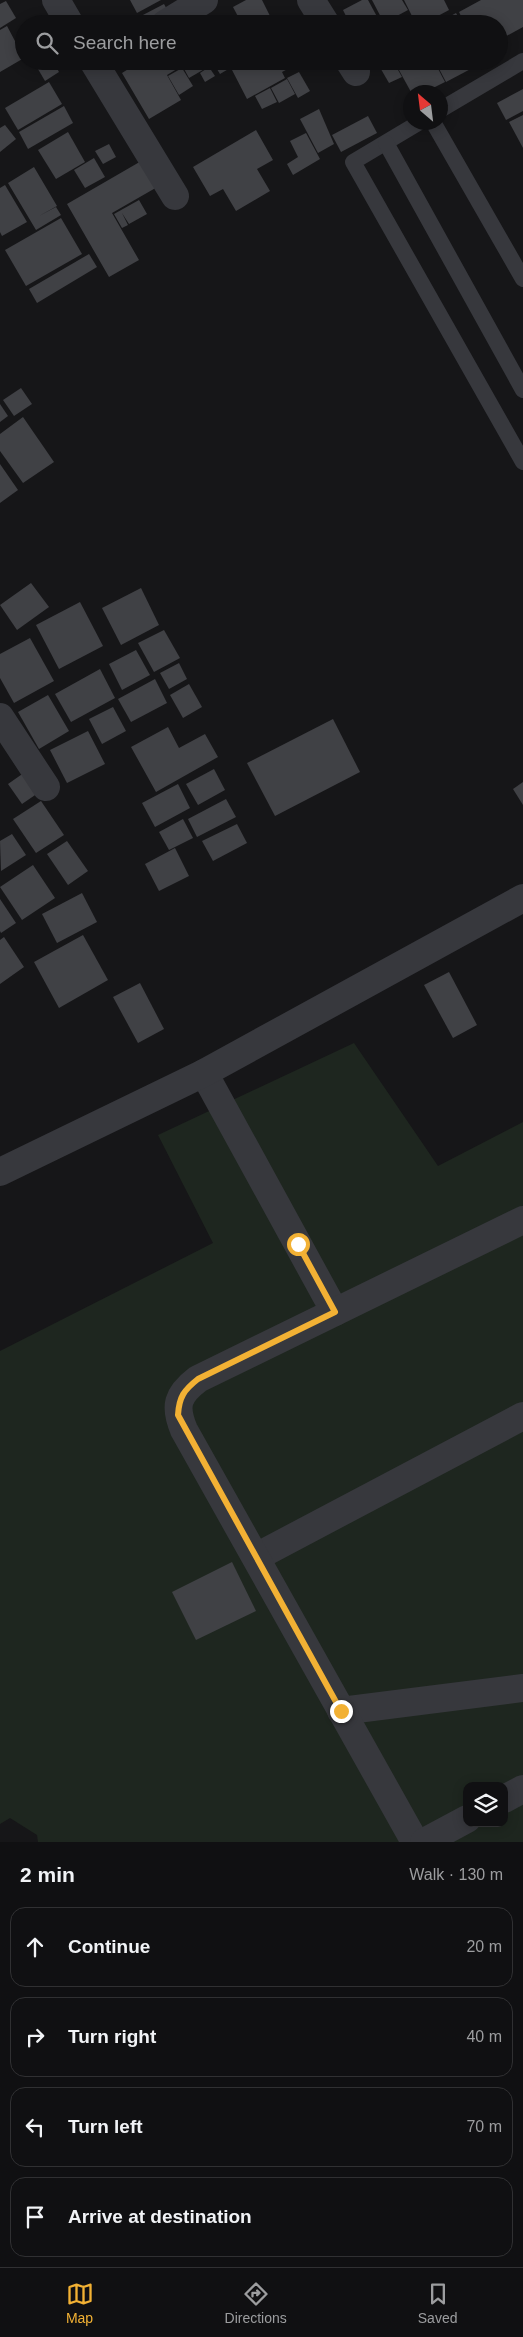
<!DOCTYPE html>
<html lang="en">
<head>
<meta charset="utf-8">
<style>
  :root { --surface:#101012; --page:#1e1e20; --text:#f1f3f6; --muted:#9c9d9f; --line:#303032; --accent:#f2b134 }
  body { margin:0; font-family:Arial,sans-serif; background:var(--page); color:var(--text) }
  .controls { position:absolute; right:15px; bottom:15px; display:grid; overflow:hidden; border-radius:10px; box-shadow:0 2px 12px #0003 }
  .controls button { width:45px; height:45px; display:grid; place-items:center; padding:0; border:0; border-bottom:1px solid var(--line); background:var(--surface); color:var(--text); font:25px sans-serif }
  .compass { position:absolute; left:403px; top:85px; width:45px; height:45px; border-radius:50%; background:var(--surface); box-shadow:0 2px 12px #0003; rotate:332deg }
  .stop { position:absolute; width:15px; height:15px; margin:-11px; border:4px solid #f2b134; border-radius:50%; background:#fff }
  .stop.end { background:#f2b134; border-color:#fff; box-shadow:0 1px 5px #0008 }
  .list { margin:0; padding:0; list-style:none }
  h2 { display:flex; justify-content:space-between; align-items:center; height:65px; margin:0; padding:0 20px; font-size:21px }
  h2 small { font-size:16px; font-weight:400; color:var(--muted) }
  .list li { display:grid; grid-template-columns:32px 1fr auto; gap:15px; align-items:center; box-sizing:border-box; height:80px; margin:0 10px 10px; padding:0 10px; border:1px solid var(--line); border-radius:15px }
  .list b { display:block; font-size:19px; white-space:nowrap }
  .list em { font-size:16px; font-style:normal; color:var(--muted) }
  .icon { flex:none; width:28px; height:28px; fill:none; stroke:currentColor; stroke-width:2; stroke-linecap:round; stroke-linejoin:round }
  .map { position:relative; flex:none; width:523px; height:1842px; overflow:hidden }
  .search { position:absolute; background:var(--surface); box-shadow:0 2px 12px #0003; left:15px; right:15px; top:15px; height:55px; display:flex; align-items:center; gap:12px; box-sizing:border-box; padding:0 18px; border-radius:28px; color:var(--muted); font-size:19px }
  .sheet { height:425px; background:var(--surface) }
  nav { display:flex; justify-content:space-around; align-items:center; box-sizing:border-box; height:70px; border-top:1px solid var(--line); background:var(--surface); font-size:14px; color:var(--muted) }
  nav a { display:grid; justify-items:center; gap:2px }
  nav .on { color:var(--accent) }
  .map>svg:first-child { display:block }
</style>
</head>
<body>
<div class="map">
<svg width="523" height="1842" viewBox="0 0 523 1842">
  <rect width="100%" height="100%" fill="#161618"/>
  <path fill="#1e261f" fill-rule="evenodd" d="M354 1043 438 1166 523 1122V1842H38L37 1835 10 1818 0 1824V1351L213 1243 158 1135ZM467 1786H504V1823H467Z"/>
  <g fill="#404145">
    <polygon points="130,0 161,0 137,13"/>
    <polygon points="246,0 262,0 270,16 255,24 242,24 233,7"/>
    <polygon points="362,0 368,0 381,24 350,24 343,10"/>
    <polygon points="372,0 402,0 408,10 384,23"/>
    <polygon points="404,0 444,0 449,10 423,24 416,24"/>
    <polygon points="481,0 523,0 523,27 499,40 499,24 465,24 459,12"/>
    <polygon points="6,1 16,18 0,28 0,4"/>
    <polygon points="164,4 169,13 145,24 141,16"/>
    <polygon points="456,13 462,24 436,24"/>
    <polygon points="276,16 280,24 261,24"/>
    <polygon points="7,26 24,58 0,72 0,30"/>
    <polygon points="40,61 53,61 59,72 45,81 35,64"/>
    <polygon points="141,61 190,61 167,75 181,100 149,119 122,73"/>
    <polygon points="193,61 204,61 208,67 189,78 183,67"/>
    <polygon points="212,61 236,61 237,64 220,74"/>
    <polygon points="249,61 255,61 259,68 273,61 303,61 282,72 285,78 247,99 232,70"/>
    <polygon points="383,61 393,61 402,77 389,83 378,64"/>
    <polygon points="394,61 434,61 445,82 425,92 411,92"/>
    <polygon points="435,61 481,61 482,63 446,82"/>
    <polygon points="209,67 215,76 205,82 200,73"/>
    <polygon points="182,68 193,86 179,95 168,76"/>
    <polygon points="299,72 310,91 298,98 287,78"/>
    <polygon points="287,79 295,94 279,103 271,88"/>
    <polygon points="49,82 62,104 18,130 5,108"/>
    <polygon points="270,88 277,102 262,109 255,96"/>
    <polygon points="523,89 523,111 506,120 497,103"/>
    <polygon points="64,106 73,123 28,149 19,132"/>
    <polygon points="319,109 334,144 318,153 300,119"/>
    <polygon points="523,115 523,148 509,122"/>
    <polygon points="368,116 377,133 341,152 332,135"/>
    <polygon points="5,125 16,139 0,152 0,128"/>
    <polygon points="256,130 273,160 257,169 270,191 236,211 223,189 210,196 193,167"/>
    <polygon points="68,132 85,162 56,179 38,150"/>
    <polygon points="306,133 320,159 293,175 287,164 298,157 290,141"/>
    <polygon points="109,144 116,157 103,164 95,151"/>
    <polygon points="94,158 105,177 85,188 74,170"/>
    <polygon points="143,160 159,186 112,213 139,260 109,277 67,204"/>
    <polygon points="34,167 57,206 39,216 56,207 61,215 36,230 8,183"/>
    <polygon points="5,185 27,222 2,236 0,232 0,188"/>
    <polygon points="139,200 147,214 129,224 122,213 128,225 122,228 114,214"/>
    <polygon points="61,218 82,254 26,286 5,250"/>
    <polygon points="89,254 97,267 37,303 29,289"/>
    <polygon points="21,388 32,404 14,416 3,400"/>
    <polygon points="0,404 8,416 0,422"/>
    <polygon points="23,417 54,462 23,483 0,451 0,434"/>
    <polygon points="0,464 18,490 0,503"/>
    <polygon points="31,583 49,607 17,630 0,605"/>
    <polygon points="141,588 159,625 121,645 102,608"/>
    <polygon points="80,602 103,646 59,669 36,625"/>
    <polygon points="164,630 180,658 154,672 138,643"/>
    <polygon points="30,638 54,681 14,703 0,678 0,654"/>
    <polygon points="136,650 150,675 122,690 109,664"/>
    <polygon points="179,663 187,679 169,689 160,673"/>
    <polygon points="100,669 115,698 71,722 55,694"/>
    <polygon points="155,679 167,703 131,722 118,699"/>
    <polygon points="189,684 202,707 183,718 170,695"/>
    <polygon points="48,695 69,731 39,749 18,712"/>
    <polygon points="113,707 126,731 102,744 89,719"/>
    <polygon points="333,719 360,772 275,816 247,763"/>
    <polygon points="168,727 179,748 205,734 218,757 156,792 131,747"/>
    <polygon points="88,731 105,764 67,783 50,750"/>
    <polygon points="214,769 225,790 198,805 186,784"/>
    <polygon points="28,770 41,791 22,804 8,784"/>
    <polygon points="523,782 523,805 513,789"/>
    <polygon points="178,784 190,808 155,827 142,803"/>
    <polygon points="226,799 236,817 197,837 188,819"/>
    <polygon points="41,801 64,835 36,853 13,819"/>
    <polygon points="183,819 193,838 169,850 159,832"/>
    <polygon points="237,824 247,843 213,861 202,841"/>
    <polygon points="12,834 26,855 1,871 0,841"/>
    <polygon points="67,841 88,871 68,885 47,854"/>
    <polygon points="175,848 189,876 159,891 145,864"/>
    <polygon points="33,865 55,898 22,920 0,887"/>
    <polygon points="82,893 97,922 57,943 42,914"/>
    <polygon points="0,899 16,923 1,933 0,931"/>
    <polygon points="83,935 108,980 59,1008 34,962"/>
    <polygon points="4,937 24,967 0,984 0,940"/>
    <polygon points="449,972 477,1025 453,1038 424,985"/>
    <polygon points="140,983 164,1029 138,1043 113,997"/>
    <polygon points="232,1562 256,1611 196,1640 172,1592"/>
  </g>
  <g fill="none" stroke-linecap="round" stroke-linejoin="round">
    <g stroke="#37383d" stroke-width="16">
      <polyline points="440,110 523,61"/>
      <polyline points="420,122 353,162 523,462"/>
      <polyline points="433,122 523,279"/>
      <polyline points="386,143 523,390"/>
    </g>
    <g stroke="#37383d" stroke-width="28">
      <polyline points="56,0 70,24"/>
      <polyline points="311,0 326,24"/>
      <polyline points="165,24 204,0"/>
      <polyline points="93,61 175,196"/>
      <polyline points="349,61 356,72"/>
      <polyline points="0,717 46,787"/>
      <polyline points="204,1073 335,1312"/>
      <polyline points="0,1172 204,1073 523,898"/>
      <polyline points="256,1557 523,1416"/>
      <polyline points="341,1711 523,1688"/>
      <polyline points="504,1799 523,1789"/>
      <path d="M415 1842 184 1430C174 1406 177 1395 198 1379L523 1220"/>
      <polyline points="424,1842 467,1819"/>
    </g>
  </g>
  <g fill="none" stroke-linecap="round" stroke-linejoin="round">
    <path stroke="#f2b134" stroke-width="6" d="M298 1244 335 1312 198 1379C184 1390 179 1397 178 1415L341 1711"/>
  </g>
</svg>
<div class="controls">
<button><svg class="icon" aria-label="layers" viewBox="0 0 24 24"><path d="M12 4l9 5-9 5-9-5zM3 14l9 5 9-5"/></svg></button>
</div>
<svg class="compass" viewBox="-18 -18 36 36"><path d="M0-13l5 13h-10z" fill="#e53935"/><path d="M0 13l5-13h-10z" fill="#9c9d9f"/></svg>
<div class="stop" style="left:298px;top:1244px"></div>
<div class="stop end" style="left:341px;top:1711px"></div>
<div class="search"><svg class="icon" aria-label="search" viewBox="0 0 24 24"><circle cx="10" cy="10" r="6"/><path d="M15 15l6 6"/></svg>Search here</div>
</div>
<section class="sheet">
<h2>2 min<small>Walk · 130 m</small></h2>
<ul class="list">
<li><svg class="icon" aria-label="ahead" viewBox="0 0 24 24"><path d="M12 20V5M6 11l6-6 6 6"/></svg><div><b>Continue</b></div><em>20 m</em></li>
<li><svg class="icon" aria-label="right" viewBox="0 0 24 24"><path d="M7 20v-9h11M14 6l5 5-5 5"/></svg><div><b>Turn right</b></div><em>40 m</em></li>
<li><svg class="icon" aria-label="left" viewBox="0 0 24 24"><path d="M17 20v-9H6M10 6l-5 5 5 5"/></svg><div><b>Turn left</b></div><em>70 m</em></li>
<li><svg class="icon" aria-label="arrive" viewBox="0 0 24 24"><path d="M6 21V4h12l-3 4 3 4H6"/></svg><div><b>Arrive at destination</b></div></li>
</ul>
</section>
<nav>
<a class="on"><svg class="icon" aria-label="map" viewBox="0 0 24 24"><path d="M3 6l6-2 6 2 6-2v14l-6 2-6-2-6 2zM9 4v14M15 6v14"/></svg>Map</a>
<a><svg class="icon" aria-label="directions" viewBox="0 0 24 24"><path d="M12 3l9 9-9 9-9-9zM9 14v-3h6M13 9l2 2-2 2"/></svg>Directions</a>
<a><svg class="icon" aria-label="saved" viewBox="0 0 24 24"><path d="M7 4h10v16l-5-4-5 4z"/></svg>Saved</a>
</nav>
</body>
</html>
